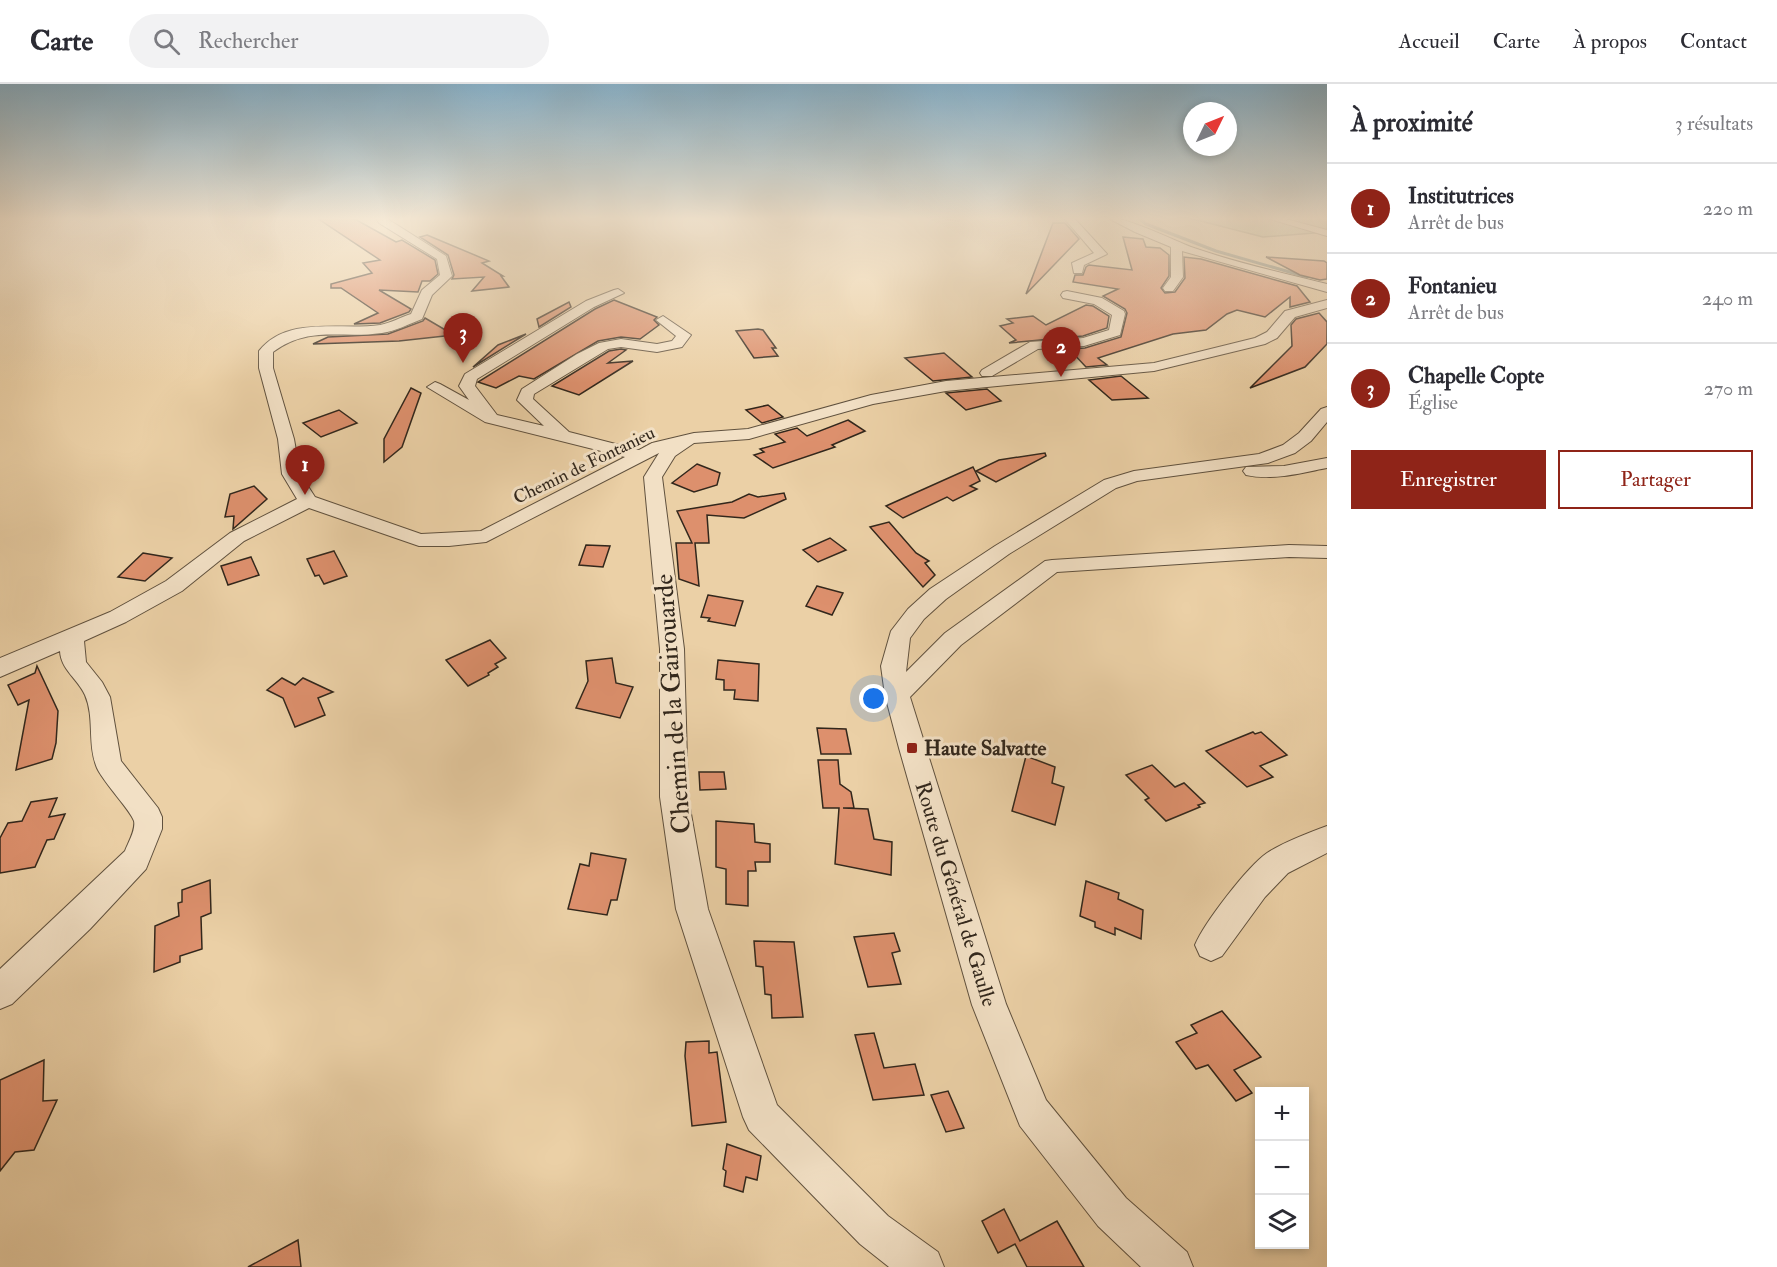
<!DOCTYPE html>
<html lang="fr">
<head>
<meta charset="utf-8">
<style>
  :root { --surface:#fff; --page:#f2f2f3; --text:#2b2b33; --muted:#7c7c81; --line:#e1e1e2; --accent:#8f2418 }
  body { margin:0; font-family:"IM FELL Double Pica",serif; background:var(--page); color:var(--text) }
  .controls { position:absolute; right:18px; bottom:18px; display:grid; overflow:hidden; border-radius:0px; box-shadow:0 3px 9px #0003 }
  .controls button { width:54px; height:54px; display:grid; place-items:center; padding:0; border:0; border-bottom:2px solid var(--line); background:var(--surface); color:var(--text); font:30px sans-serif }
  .compass { position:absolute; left:1183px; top:18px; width:54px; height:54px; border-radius:50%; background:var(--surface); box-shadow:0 3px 9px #0003; rotate:47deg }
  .you { position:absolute; left:874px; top:615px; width:21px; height:21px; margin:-15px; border:4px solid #fff; border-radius:50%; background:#1a73e8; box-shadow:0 0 0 9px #1a73e833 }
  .badge { display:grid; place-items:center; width:39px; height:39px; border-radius:50%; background:var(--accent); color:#fff; font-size:20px; font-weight:700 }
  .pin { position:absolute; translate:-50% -50px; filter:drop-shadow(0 2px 3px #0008) }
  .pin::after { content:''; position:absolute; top:32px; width:21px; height:18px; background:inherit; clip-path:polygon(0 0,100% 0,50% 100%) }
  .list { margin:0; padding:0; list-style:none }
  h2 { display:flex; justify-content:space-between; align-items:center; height:78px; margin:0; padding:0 24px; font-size:26px }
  h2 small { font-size:20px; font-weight:400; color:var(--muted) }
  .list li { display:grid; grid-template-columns:39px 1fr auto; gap:18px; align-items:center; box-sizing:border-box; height:90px; padding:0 24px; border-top:2px solid var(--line) }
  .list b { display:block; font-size:22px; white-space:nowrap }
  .list p { margin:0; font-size:20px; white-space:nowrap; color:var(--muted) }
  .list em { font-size:20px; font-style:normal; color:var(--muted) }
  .actions { display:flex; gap:12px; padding:18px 24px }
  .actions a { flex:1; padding:14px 0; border:2px solid var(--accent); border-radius:0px; text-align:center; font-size:21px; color:var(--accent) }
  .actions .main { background:var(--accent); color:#fff }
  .icon { flex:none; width:33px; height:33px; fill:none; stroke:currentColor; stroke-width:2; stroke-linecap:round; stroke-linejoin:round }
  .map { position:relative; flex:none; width:1327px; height:1183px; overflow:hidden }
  header { display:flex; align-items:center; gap:36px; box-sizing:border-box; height:84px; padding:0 30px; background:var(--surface); border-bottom:2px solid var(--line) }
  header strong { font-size:28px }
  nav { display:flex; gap:33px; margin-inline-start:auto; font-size:21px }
  .search { width:420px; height:54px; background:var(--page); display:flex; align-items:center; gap:15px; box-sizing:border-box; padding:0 21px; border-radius:33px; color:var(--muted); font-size:22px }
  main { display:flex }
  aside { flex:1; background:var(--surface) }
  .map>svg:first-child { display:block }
</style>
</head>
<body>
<header>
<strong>Carte</strong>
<div class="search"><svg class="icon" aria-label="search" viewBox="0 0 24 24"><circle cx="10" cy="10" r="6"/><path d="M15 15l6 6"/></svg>Rechercher</div>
<nav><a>Accueil</a><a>Carte</a><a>À propos</a><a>Contact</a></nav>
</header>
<main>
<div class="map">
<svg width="1327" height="1183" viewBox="0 0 1327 1183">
  <rect width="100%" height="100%" fill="#ebd0a6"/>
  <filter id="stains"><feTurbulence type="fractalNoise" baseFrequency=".00333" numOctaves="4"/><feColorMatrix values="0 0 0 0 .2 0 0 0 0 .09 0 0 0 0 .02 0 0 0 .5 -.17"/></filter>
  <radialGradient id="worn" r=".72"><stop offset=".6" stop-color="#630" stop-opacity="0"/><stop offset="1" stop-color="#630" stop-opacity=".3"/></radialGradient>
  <polygon fill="#b1bc8c" stroke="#727254" stroke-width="1.5" points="1189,134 1327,134 1327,148 1263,153"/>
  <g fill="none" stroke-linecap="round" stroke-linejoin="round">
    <polyline stroke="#707d73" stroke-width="3" points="1138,134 1146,140 1216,167 1307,193"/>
  </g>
  <g fill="#dd906d" stroke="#32271c" stroke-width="1.5">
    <polygon points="317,134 353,134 396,158 402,156 435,176 438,190 430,197 422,197 418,208 379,206 411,225 409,228 380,239 354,240 378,229 341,204 331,204 331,200 372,189 363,179 380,176"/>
    <polygon points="1053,139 1065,139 1079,155 1026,210"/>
    <polygon points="427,151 489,177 482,179 503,192 501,192 509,203 472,207 484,193 452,195 454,191 448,171 420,153"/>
    <polygon points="1123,153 1143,155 1146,163 1160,164 1169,171 1169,192 1161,204 1165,209 1175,208 1185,194 1184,173 1201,175 1297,202 1310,218 1290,223 1290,213 1265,233 1237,226 1227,230 1206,246 1173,250 1098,274 1107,281 1086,283 1069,265 1085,264 1121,253 1127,229 1125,225 1103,212 1118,205 1073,198 1075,191 1083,191 1086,183 1089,181 1132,186"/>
    <polygon points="1266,173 1324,177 1327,179 1327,195 1320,196 1300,191"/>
    <polygon points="614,216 657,233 654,236 659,241 640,255 621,253 598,257 534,295 519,292 496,304 478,298 595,225"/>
    <polygon points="569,218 571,223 539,243 537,235"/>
    <polygon points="1086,221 1093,222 1109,232 1107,244 1083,252 1009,259 1016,256 1000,242 1013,239 1007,235 1033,232 1046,241"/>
    <polygon points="1319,229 1327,238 1327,260 1305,283 1250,304 1292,262 1291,241 1296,235"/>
    <polygon points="425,234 454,251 399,257 313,260 328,253 388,250 423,237"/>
    <polygon points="758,245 763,246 776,264 772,264 778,272 754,274 736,247"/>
    <polygon points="526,250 473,283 498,261"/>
    <polygon points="621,265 626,266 608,279 633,277 579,311 552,302 609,267"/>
    <polygon points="944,269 972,293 933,297 905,274"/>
    <polygon points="1121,292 1148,314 1112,316 1089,296"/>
    <polygon points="411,304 421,309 402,363 384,378 384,355"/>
    <polygon points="987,305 1001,317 966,326 946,309"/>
    <polygon points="768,321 783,333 762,339 746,326"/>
    <polygon points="339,326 357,339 321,353 303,339"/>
    <polygon points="848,336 865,347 832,361 835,363 773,384 754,371 764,368 760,365 785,358 775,350 797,344 807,352"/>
    <polygon points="1045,369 1046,372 996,398 976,387 999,376"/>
    <polygon points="697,380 720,389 717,401 694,408 672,399"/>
    <polygon points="973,383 980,397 970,402 977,405 953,417 947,413 903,434 886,422"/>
    <polygon points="254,402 267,415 233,445 234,432 225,433 230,410"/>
    <polygon points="784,409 786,415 744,434 707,431 709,459 695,459 699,502 679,495 676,459 692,459 677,427 732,418 749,410 758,413"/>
    <polygon points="889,438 916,469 929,477 925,479 935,491 923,503 870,443"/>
    <polygon points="830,454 846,466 818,478 803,466"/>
    <polygon points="586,461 610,462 603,483 579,481"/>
    <polygon points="334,467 347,492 324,500 319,491 315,492 307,475"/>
    <polygon points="143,469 172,474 145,497 118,493"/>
    <polygon points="251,473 259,491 228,501 221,482"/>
    <polygon points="817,502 843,509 832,531 806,522"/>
    <polygon points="708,511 743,517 735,542 708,537 710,534 701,533"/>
    <polygon points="490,556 506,574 495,580 498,583 488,589 489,591 468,602 446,576"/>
    <polygon points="612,574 616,599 633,603 620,634 576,624 588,597 586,577"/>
    <polygon points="718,576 759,580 758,617 734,615 735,606 724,606 724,596 716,595"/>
    <polygon points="37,582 58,627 56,659 52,675 16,686 29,616 18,621 8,601 35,589"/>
    <polygon points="282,594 295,601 303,594 333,608 318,614 325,631 295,643 283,614 267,606"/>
    <polygon points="817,644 846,645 851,670 821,670"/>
    <polygon points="1253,648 1255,650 1261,648 1287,671 1260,682 1273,693 1247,703 1206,667"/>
    <polygon points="1026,672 1055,683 1052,699 1064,703 1055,741 1012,727"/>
    <polygon points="818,676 838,676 840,700 851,708 854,724 843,724 868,725 874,755 892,758 891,791 835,780 839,724 823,724"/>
    <polygon points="1152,681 1175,703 1184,699 1205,719 1198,721 1200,723 1166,737 1145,716 1149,714 1126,691"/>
    <polygon points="699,688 724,688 726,705 700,706"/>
    <polygon points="57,714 49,733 65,730 54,755 47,756 35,783 0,789 0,754 8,739 22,737 31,718"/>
    <polygon points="716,737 754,740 755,758 770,760 770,778 755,778 756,787 748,787 748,822 726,820 726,785 716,783"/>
    <polygon points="591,769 626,775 617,816 611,816 607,831 568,825 580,780 589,782"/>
    <polygon points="210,796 211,829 201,833 202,865 180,872 180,878 154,888 155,842 179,832 178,819 182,818 182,806"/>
    <polygon points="1086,797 1119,809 1118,815 1143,826 1141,855 1115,844 1115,851 1095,843 1095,838 1080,832"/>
    <polygon points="894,849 900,867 892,869 901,900 868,903 854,853"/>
    <polygon points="754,857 794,858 803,933 772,934 771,911 765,910 763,883 756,882"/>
    <polygon points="1222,927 1261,973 1234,986 1252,1009 1236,1017 1208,981 1196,985 1176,958 1197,949 1191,941"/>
    <polygon points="874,949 884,984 915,980 924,1011 873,1016 855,951"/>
    <polygon points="709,957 709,969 717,968 726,1038 692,1042 685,972 686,958"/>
    <polygon points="44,976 43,1017 57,1016 34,1066 15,1068 0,1087 0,996"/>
    <polygon points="948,1007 964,1044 946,1048 931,1011"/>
    <polygon points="727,1060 761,1072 757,1096 746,1093 743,1108 724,1102 726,1087 723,1085"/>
    <polygon points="1004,1125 1020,1157 1057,1137 1084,1183 1027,1183 1015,1160 998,1169 982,1137"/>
    <polygon points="298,1156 301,1183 248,1183"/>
  </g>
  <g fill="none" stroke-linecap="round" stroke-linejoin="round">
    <g stroke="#60513e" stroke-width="2">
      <g id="minor">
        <path d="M376 134H386L446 172 452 192 432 211 422 235C409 240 396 247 382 249 340 255 310 241 273 268V284L294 355 300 390 315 413 421 450 481 447 625 373 485 338 427 303 435 298 440 300 469 316 459 302 465 290 586 217 614 206 618 205 624 209 594 223 477 295 475 302 497 331 544 342 517 316 522 305 577 270 599 259 621 255 657 260 672 257 676 252 656 236 663 232 691 251 682 263 657 268 621 263 608 265 534 310 533 315 569 348 639 366 652 359 694 349 748 345 871 311 946 297 1154 279 1255 254 1267 248 1285 227 1327 216V224L1295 233 1277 254 1265 260 1154 287 946 307 873 320 749 355 694 359 675 372 662 393 684 565 688 713 708 825 777 1021 888 1132 938 1168 944 1183H889L860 1160 749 1046 743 1033 676 825 660 713V565L644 393 659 369 486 458 449 462H419L309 424 244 457 182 507 126 538 84 557 86 578 102 598 110 613 121 677 158 724 162 733V745L146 785 90 845 12 920 0 925V885L125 767C128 759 136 746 134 737 131 727 104 699 97 684 87 660 95 634 85 611 78 595 61 586 60 567L0 593V574L110 528 166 497 230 449 297 415 282 390 278 355 259 284V267C288 231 341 247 380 241 391 239 401 233 411 230L422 206 440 191 437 175 379 139Z"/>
        <polygon points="1064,134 1074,134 1107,170 1084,181 1082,189 1074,189 1072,179 1094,169"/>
        <path d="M1108 134C1128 133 1172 156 1194 164 1237 179 1282 189 1327 200V208L1182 167 1183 193 1173 207H1165L1163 204 1171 193V163L1135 148Z"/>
        <polygon points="1267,134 1282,134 1327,146 1327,152"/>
        <polygon points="1067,207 1102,214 1124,227 1125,230 1120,251 1084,262 1038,265 992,292 982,292 980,289 982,286 1030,258 1083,254 1109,246 1112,231 1094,220 1063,214 1061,211 1063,208"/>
        <polygon points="1327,323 1327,338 1311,357 1295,369 1268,379 1137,397 1116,404 1009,470 946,515 924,535 910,554 906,588 945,549 1045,477 1052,476 1289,461 1327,462 1327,474 1289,473 1057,488 961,561 910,613 1006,920 1046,1016 1126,1114 1187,1168 1193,1183 1141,1183 1098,1142 1020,1042 972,921 899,664 885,611 881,582 891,547 908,525 930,505 995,462 1104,396 1134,387 1259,370 1283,361 1299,349 1321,325"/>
        <path d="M1327 374V384C1301 389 1272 397 1246 391L1243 387 1246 383 1284 382Z"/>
        <path d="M1327 742V769L1288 789 1265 813 1222 872 1211 877 1200 872 1195 861C1204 839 1247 783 1267 769 1284 758 1308 749 1327 742Z"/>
      </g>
    </g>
    <polyline stroke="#32271c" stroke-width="1.5" stroke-dasharray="1 1.5" stroke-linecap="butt" points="940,134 958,137 963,134"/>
    <use href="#minor" fill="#f2e0c5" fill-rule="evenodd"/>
  </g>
  <linearGradient id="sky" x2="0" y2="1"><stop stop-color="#88b5d0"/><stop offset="0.45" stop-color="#f6ead7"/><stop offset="1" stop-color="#f6ead7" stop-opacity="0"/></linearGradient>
  <rect width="1327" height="299" fill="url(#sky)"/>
  <rect fill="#8f2418" stroke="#f2e0c5" stroke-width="2" x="906" y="658" width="12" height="12" rx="3"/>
  <g text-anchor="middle" stroke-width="6" stroke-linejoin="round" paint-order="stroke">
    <g font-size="18" fill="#32271c" stroke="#f2e0c5">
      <text transform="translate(584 381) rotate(-26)" y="6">Chemin de Fontanieu</text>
    </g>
    <g font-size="21" font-weight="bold" fill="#32271c" stroke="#f2e0c5" text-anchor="start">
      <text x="924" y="671">Haute Salvatte</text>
    </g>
    <g font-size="21" fill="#32271c" stroke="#f2e0c5">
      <text transform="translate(956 810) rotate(73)" y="7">Route du Général de Gaulle</text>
    </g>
    <g font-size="26" fill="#32271c" stroke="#f2e0c5">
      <text transform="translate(672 620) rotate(-94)" y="9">Chemin de la Gairouarde</text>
    </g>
  </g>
  <rect width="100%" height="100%" filter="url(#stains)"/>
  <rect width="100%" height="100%" fill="url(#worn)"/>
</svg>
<div class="controls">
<button>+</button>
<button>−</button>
<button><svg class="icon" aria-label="layers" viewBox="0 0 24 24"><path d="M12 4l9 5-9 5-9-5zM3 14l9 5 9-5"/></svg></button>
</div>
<svg class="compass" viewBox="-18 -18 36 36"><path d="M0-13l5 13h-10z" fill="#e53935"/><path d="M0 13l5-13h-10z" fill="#7c7c81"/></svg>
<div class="you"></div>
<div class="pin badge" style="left:305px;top:411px">1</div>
<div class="pin badge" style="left:1061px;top:293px">2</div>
<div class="pin badge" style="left:463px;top:279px">3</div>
</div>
<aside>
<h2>À proximité<small>3 résultats</small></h2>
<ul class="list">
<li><span class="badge">1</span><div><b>Institutrices</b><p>Arrêt de bus</p></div><em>220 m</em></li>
<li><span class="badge">2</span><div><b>Fontanieu</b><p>Arrêt de bus</p></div><em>240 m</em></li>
<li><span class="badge">3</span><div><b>Chapelle Copte</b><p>Église</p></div><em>270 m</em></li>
</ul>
<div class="actions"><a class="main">Enregistrer</a><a>Partager</a></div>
</aside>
</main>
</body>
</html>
